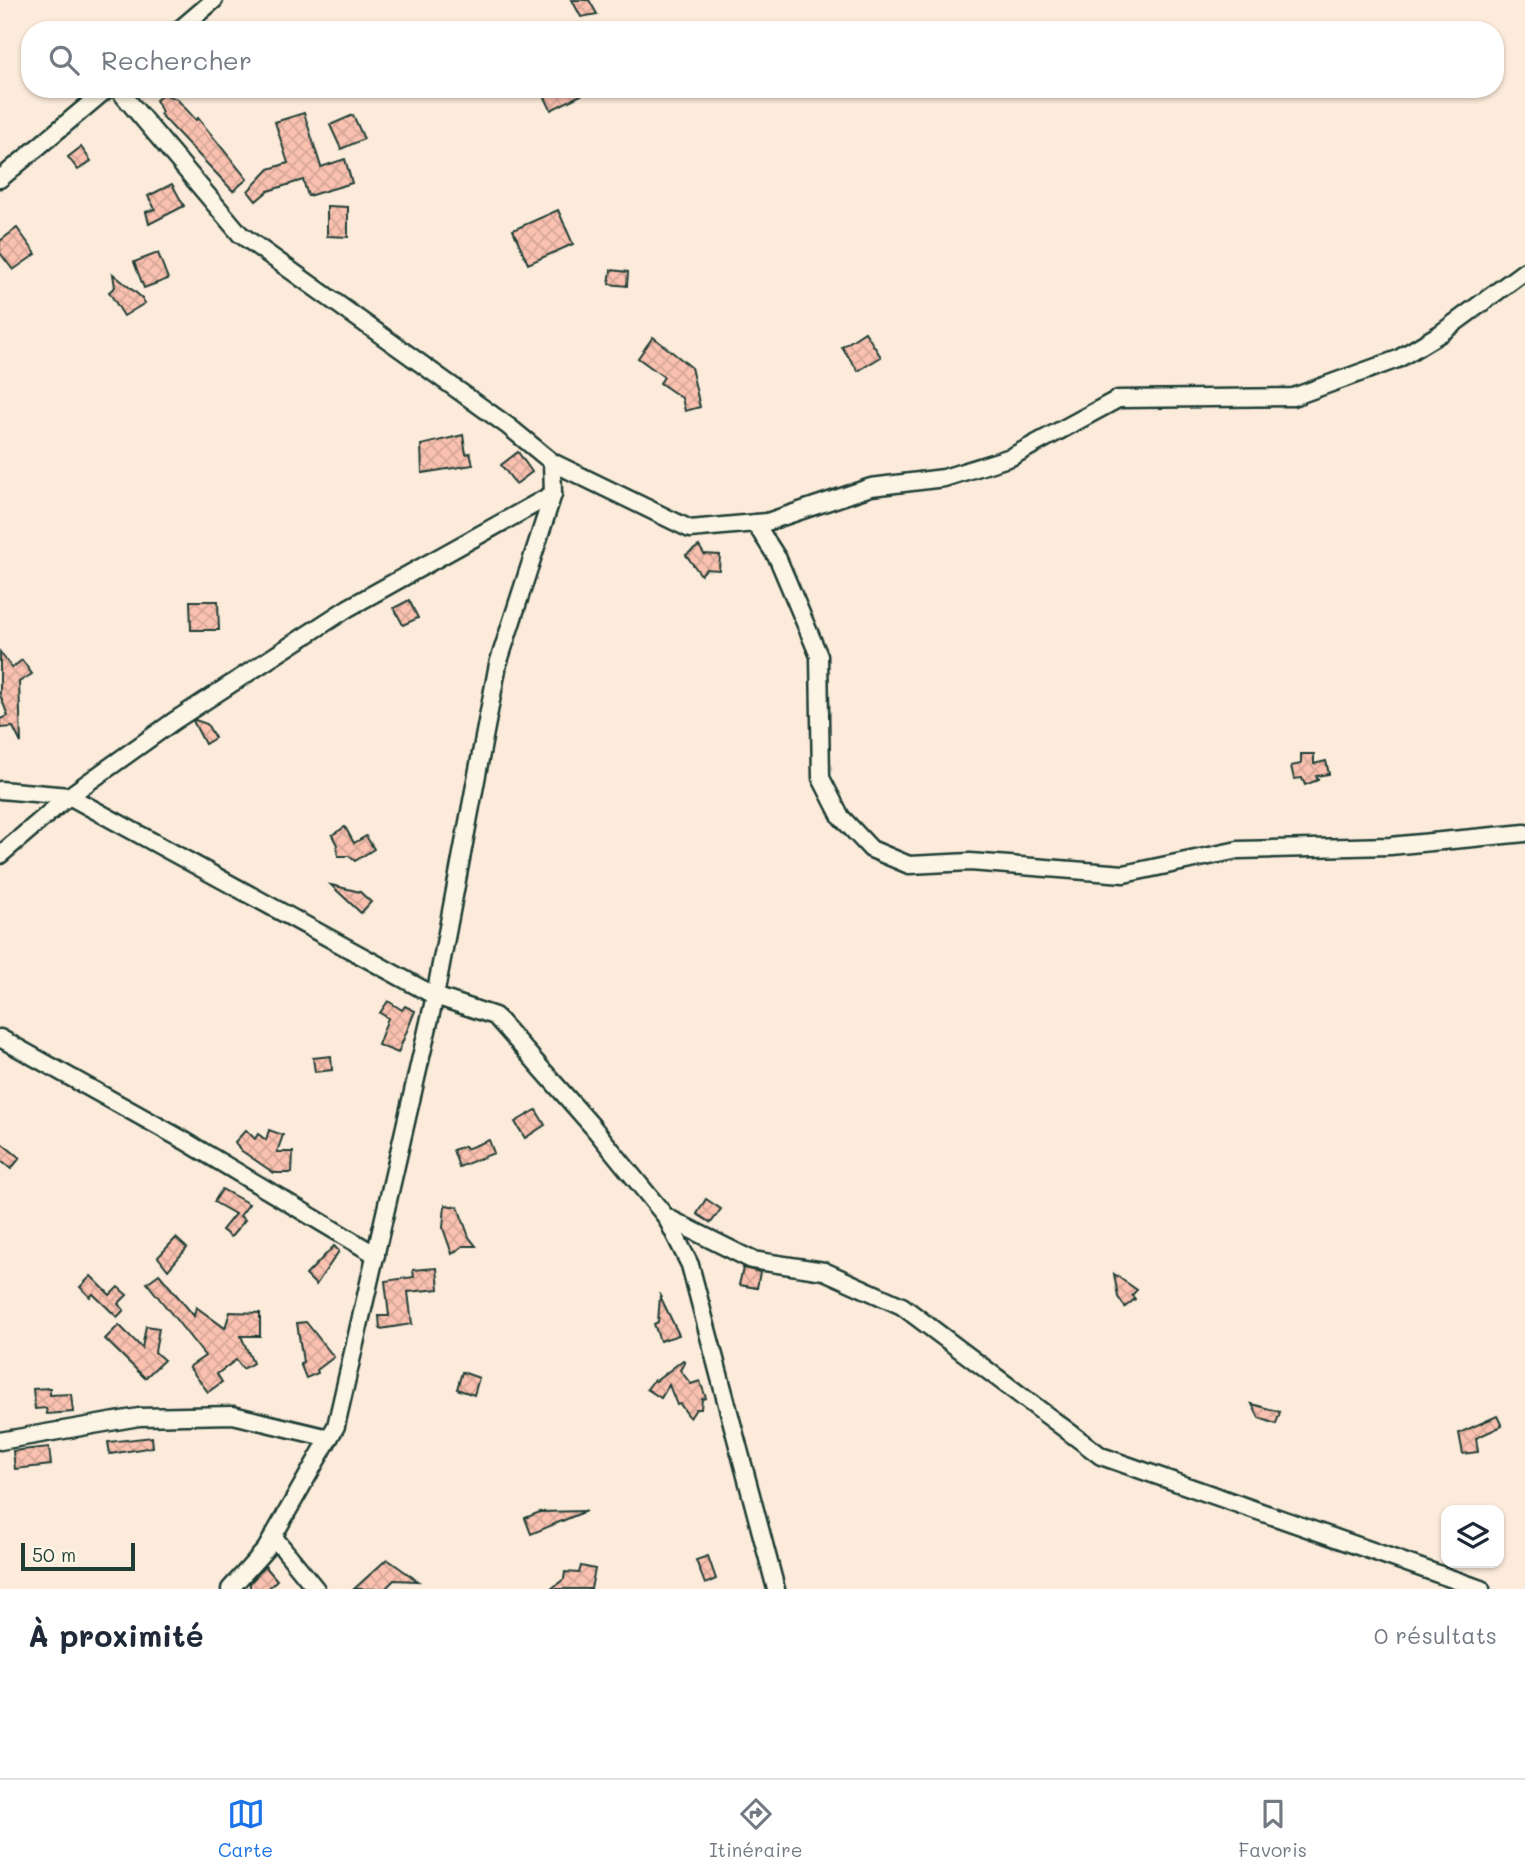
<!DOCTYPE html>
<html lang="fr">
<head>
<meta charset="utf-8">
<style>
  :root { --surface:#fff; --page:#f6f6f7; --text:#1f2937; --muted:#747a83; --line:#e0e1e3; --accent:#1a73e8 }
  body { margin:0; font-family:Mali,sans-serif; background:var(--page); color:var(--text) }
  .controls { position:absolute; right:21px; bottom:21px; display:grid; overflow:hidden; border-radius:14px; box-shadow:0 2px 5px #0004 }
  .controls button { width:63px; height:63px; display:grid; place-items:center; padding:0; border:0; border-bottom:2px solid var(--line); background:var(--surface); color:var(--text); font:35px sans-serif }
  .scale { position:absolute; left:21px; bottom:18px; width:114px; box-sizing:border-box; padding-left:7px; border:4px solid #1f3d34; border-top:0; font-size:19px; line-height:24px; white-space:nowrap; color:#1f3d34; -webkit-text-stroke:5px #fcf5e5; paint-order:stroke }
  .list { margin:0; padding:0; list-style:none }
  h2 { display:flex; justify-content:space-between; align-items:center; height:91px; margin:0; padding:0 28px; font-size:30px }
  h2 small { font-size:23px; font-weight:400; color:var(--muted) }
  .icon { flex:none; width:38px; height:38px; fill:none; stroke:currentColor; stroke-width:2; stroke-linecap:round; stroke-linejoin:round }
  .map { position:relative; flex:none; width:1525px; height:1589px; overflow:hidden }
  .search { position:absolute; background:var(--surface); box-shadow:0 2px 5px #0004; left:21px; right:21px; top:21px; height:77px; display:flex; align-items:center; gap:18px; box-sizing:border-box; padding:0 24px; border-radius:28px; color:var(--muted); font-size:26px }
  .sheet { height:189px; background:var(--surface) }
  nav { display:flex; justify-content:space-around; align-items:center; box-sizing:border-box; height:98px; border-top:2px solid var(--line); background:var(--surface); font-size:19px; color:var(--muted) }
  nav a { display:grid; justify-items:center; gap:4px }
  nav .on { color:var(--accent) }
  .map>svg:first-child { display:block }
</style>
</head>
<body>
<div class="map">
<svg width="1525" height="1589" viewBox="0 0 1525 1589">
  <defs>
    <pattern id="building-cross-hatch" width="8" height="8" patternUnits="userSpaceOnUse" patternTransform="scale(1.75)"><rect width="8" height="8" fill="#fac1b0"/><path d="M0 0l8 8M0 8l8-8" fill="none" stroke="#d6a798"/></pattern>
  </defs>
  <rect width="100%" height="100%" fill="#fcebda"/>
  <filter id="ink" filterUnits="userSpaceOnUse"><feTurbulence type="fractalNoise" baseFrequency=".0143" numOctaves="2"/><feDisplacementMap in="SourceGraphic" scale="14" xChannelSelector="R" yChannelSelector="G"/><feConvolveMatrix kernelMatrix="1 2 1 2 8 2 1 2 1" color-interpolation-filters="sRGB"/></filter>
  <g filter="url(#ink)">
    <g fill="url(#building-cross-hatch)" stroke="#1f3d34" stroke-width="2">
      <polygon points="572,0 589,0 597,14 581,17"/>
      <polygon points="541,89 593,89 551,110"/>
      <polygon points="164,94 177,99 196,120 198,118 247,179 233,191 160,114 162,112 156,100"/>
      <polygon points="304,113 321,167 345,159 352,183 308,196 303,180 268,191 256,201 248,191 269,169 288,163 275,122"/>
      <polygon points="353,115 364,139 341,149 330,125"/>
      <polygon points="81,147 91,161 78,170 68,157"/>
      <polygon points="172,184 184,206 149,224 146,212 155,209 148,196"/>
      <polygon points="327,206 348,207 348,237 327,236"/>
      <polygon points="558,210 573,244 528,264 513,230"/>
      <polygon points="17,228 36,254 13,270 0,253 0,241"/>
      <polygon points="158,253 168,279 144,288 134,262"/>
      <polygon points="611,270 628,272 627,286 609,284"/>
      <polygon points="113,274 141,297 145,303 124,316 109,292 115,287"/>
      <polygon points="865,332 881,357 858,371 842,347"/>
      <polygon points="653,337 691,367 700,407 685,411 682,398 660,383 664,377 638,358"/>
      <polygon points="463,435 466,454 470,453 473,465 422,473 421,445"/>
      <polygon points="518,452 532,472 516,484 501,465"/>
      <polygon points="699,546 704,554 720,555 719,570 706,569 701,575 686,555"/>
      <polygon points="409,600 418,618 403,625 394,608"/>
      <polygon points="190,601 218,601 219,630 191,630"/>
      <polygon points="0,652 12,668 22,660 32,674 19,682 21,743 13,727 0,728 0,719 8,716 0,695"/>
      <polygon points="195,720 207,724 215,738 205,744 193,721"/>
      <polygon points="1301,754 1314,754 1314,764 1326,761 1329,774 1316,776 1318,780 1305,785 1302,778 1294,779 1291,766 1301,764"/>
      <polygon points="345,827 354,843 366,836 374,849 355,861 349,856 338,856 337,845 332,835"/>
      <polygon points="331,885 360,892 371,902 361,913"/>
      <polygon points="388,1001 402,1010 405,1006 415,1011 398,1053 378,1045 388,1018 380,1013"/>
      <polygon points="331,1056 332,1070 315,1072 313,1058"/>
      <polygon points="536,1110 545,1125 525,1138 515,1122"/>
      <polygon points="246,1130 255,1139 258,1134 266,1140 269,1130 283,1135 277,1152 293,1152 292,1173 274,1173 239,1149 235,1142"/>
      <polygon points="489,1140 494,1153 459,1167 453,1150 465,1146 466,1149"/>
      <polygon points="0,1142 20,1158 11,1169 0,1160"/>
      <polygon points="222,1189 249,1204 240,1216 245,1220 231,1237 222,1230 235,1214 214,1202"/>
      <polygon points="706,1199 721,1209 711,1223 697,1214"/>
      <polygon points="445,1205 458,1207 469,1237 476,1246 463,1246 452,1254 443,1228"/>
      <polygon points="176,1238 187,1248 168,1270 158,1257"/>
      <polygon points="334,1246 339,1251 316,1285 306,1275"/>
      <polygon points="437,1268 439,1289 408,1292 412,1324 380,1329 379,1316 389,1316 385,1281 414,1277 413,1270"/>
      <polygon points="743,1268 760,1272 757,1288 739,1285"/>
      <polygon points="159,1274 194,1316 196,1307 225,1328 230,1312 260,1313 260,1336 241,1336 253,1363 243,1369 236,1360 217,1374 222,1382 208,1392 189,1367 205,1356 147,1283"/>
      <polygon points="1114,1274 1137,1290 1132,1295 1135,1299 1125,1307 1118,1297"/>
      <polygon points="91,1276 110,1295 118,1287 127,1295 118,1304 124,1310 117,1317 93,1294 90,1297 80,1287"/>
      <polygon points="660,1296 679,1335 660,1341 654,1324 658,1322"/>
      <polygon points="306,1322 334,1357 317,1370 318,1373 306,1378 300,1363 303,1362 297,1323"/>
      <polygon points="119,1325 142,1348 146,1326 159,1328 155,1352 164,1360 145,1378 105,1339"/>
      <polygon points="683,1360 685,1362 680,1370 691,1384 700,1381 706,1398 702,1399 701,1409 696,1409 690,1418 680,1404 677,1405 669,1385 661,1398 647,1389 654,1380 656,1381"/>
      <polygon points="462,1372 479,1378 474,1395 457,1389"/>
      <polygon points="50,1388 50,1395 71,1394 73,1412 47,1414 46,1408 35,1409 33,1389"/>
      <polygon points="1252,1404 1280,1412 1276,1424 1259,1418"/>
      <polygon points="1497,1416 1502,1426 1476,1438 1478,1452 1463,1454 1459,1433"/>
      <polygon points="152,1437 153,1447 110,1454 108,1442"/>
      <polygon points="49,1447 51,1465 15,1469 13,1451"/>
      <polygon points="586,1511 531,1534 525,1518 540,1512"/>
      <polygon points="708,1556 716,1579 705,1584 696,1560"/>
      <polygon points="387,1559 418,1581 394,1580 385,1589 354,1589"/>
      <polygon points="265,1566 277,1580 268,1589 250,1589 250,1583"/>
      <polygon points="581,1566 595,1569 591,1589 551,1589 564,1579 565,1572 579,1573"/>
    </g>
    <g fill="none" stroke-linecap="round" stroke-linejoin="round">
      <g stroke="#1f3d34" stroke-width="21">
        <g id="minor">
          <polyline points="179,30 214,0"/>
          <polyline points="118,89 240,234 508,426 552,462 553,494 498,664 435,996 336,1426 266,1549 230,1589"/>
          <polyline points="0,179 107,89"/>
          <polyline points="552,462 690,529 767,522 871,487 944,478 1011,457 1118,399 1293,397 1398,359 1441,333 1525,271"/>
          <polyline points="755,523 778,559 819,656 821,778 841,817 871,849 909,865 970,862 1124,874 1238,850 1390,846 1525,833"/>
          <polyline points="0,790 69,796 435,996 495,1016 592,1126 666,1217 690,1265 776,1589"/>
          <polyline points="0,855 69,796 174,721 348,608 553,494"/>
          <polyline points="0,1038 185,1141 376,1255"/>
          <polyline points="666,1217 752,1260 824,1271 902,1306 1101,1456 1481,1589"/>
          <polyline points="0,1441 139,1417 233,1415 329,1438"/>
          <polyline points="273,1536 316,1589"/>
        </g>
      </g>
      <use href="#minor" stroke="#fcf5e5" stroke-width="16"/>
    </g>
  </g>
</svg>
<div class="controls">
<button><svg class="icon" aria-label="layers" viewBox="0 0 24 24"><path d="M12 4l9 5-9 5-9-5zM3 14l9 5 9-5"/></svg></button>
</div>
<div class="scale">50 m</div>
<div class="search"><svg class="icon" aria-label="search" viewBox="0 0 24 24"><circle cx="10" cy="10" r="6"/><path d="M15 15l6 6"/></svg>Rechercher</div>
</div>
<section class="sheet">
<h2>À proximité<small>0 résultats</small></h2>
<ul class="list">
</ul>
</section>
<nav>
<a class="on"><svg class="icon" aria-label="map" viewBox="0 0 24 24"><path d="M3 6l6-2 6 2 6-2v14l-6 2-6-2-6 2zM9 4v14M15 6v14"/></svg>Carte</a>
<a><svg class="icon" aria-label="directions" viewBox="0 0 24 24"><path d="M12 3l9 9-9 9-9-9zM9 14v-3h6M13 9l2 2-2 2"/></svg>Itinéraire</a>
<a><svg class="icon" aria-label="saved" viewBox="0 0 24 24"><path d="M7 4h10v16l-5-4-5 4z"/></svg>Favoris</a>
</nav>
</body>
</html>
